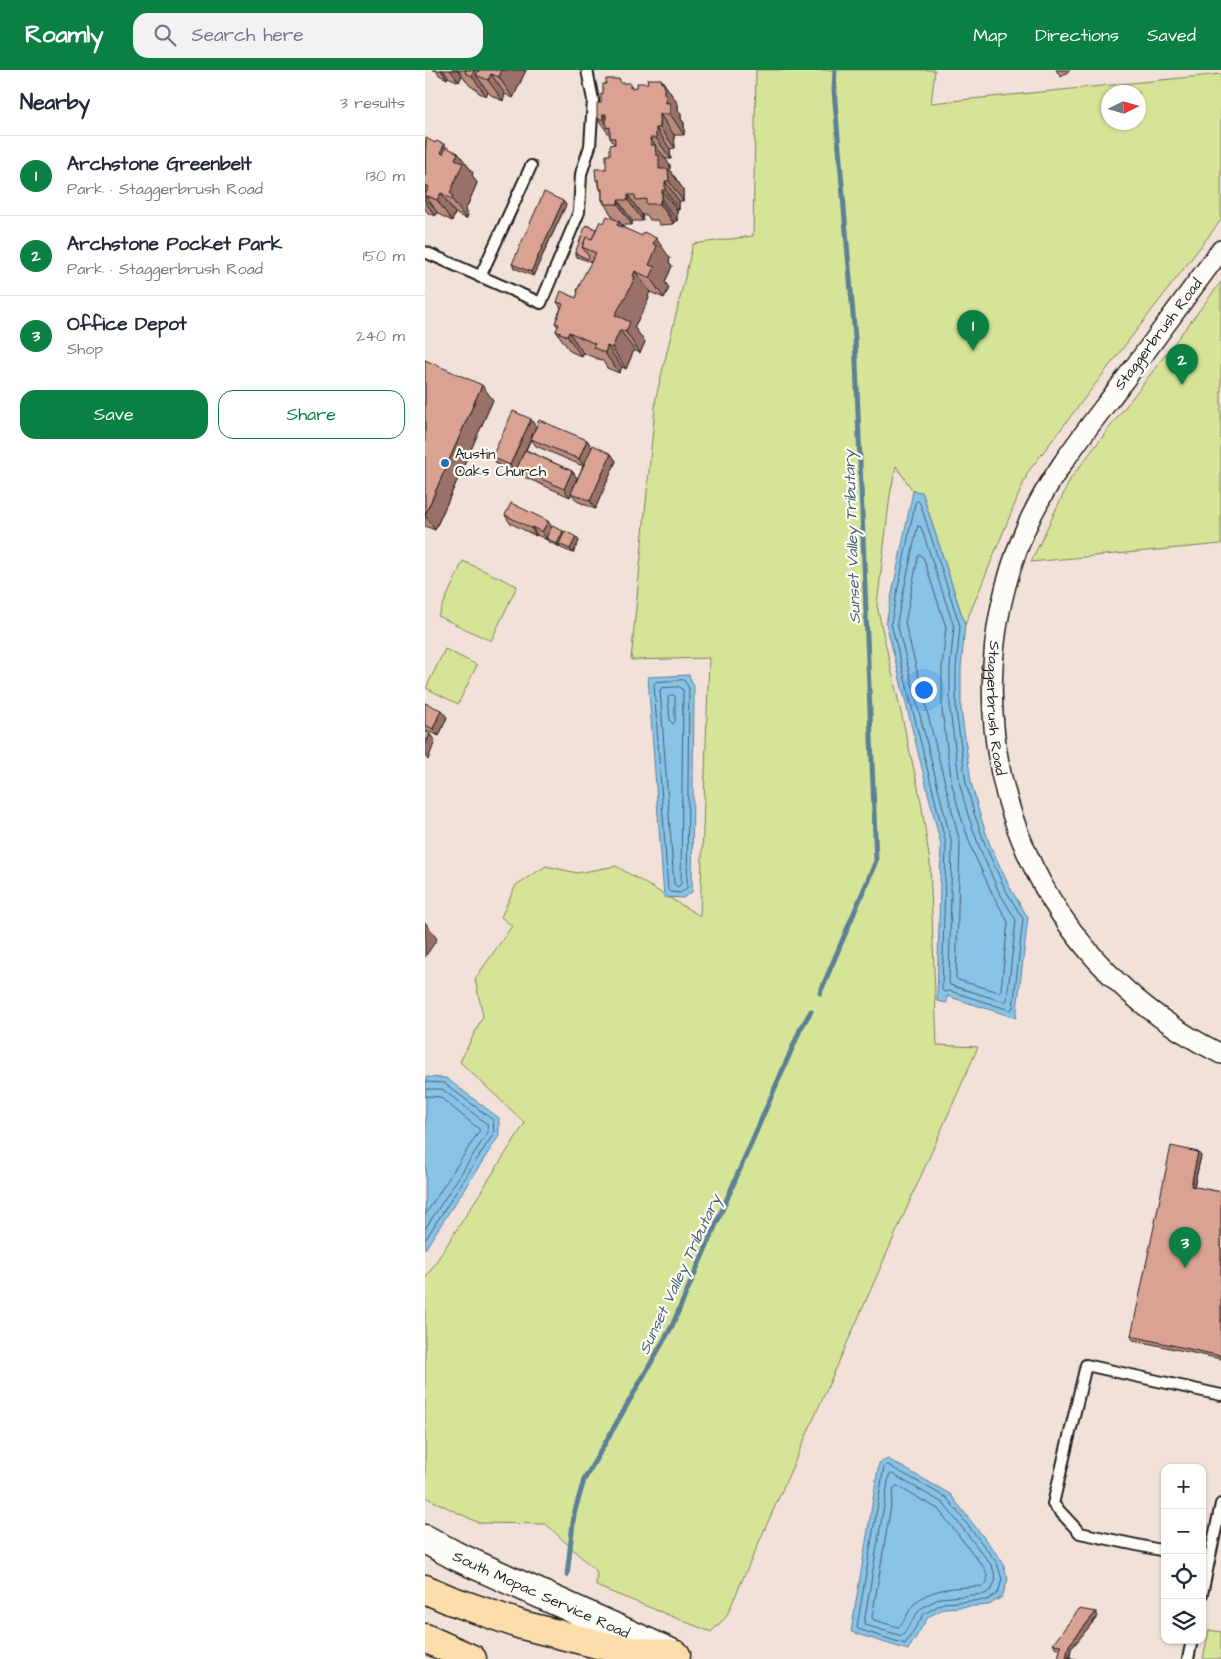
<!DOCTYPE html>
<html lang="en">
<head>
<meta charset="utf-8">
<style>
  :root { --surface:#fff; --page:#f2f2f3; --text:#1f2937; --muted:#747a83; --line:#e0e1e3; --accent:#0b8043 }
  body { margin:0; font-family:"Architects Daughter",sans-serif; background:var(--page); color:var(--text) }
  .controls { position:absolute; right:15px; bottom:15px; display:grid; overflow:hidden; border-radius:10px; box-shadow:0 1px 4px #0004 }
  .controls button { width:45px; height:45px; display:grid; place-items:center; padding:0; border:0; border-bottom:1px solid var(--line); background:var(--surface); color:var(--text); font:25px sans-serif }
  .compass { position:absolute; left:676px; top:15px; width:45px; height:45px; border-radius:50%; background:var(--surface); box-shadow:0 1px 4px #0004; rotate:85deg }
  .you { position:absolute; left:498px; top:619px; width:18px; height:18px; margin:-12px; border:4px solid #fff; border-radius:50%; background:#1a73e8; box-shadow:0 0 0 8px #1a73e833 }
  .badge { display:grid; place-items:center; width:32px; height:32px; border-radius:50%; background:var(--accent); color:#fff; font-size:16px; font-weight:700 }
  .pin { position:absolute; translate:-50% -41px; filter:drop-shadow(0 1px 2px #0008) }
  .pin::after { content:''; position:absolute; top:26px; width:18px; height:15px; background:inherit; clip-path:polygon(0 0,100% 0,50% 100%) }
  .list { margin:0; padding:0; list-style:none }
  h2 { display:flex; justify-content:space-between; align-items:center; height:65px; margin:0; padding:0 20px; font-size:21px }
  h2 small { font-size:16px; font-weight:400; color:var(--muted) }
  .list li { display:grid; grid-template-columns:32px 1fr auto; gap:15px; align-items:center; box-sizing:border-box; height:80px; padding:0 20px; border-top:1px solid var(--line) }
  .list b { display:block; font-size:19px; white-space:nowrap }
  .list p { margin:0; font-size:16px; white-space:nowrap; color:var(--muted) }
  .list em { font-size:16px; font-style:normal; color:var(--muted) }
  .actions { display:flex; gap:10px; padding:15px 20px }
  .actions a { flex:1; padding:11px 0; border:1px solid var(--accent); border-radius:15px; text-align:center; font-size:18px; color:var(--accent) }
  .actions .main { background:var(--accent); color:#fff }
  .icon { flex:none; width:28px; height:28px; fill:none; stroke:currentColor; stroke-width:2; stroke-linecap:round; stroke-linejoin:round }
  .map { position:relative; flex:none; width:796px; height:1589px; overflow:hidden }
  header { display:flex; align-items:center; gap:30px; box-sizing:border-box; height:70px; padding:0 25px; background:var(--accent); color:#fff }
  header strong { font-size:24px }
  nav { display:flex; gap:28px; margin-inline-start:auto; font-size:18px }
  .search { width:350px; height:45px; background:var(--page); display:flex; align-items:center; gap:12px; box-sizing:border-box; padding:0 18px; border-radius:15px; color:var(--muted); font-size:19px }
  main { display:flex }
  aside { flex:1; background:var(--surface) }
  .map>svg:first-child { display:block }
</style>
</head>
<body>
<header>
<strong>Roamly</strong>
<div class="search"><svg class="icon" aria-label="search" viewBox="0 0 24 24"><circle cx="10" cy="10" r="6"/><path d="M15 15l6 6"/></svg>Search here</div>
<nav><a>Map</a><a>Directions</a><a>Saved</a></nav>
</header>
<main>
<aside>
<h2>Nearby<small>3 results</small></h2>
<ul class="list">
<li><span class="badge">1</span><div><b>Archstone Greenbelt</b><p>Park · Staggerbrush Road</p></div><em>130 m</em></li>
<li><span class="badge">2</span><div><b>Archstone Pocket Park</b><p>Park · Staggerbrush Road</p></div><em>150 m</em></li>
<li><span class="badge">3</span><div><b>Office Depot</b><p>Shop</p></div><em>240 m</em></li>
</ul>
<div class="actions"><a class="main">Save</a><a>Share</a></div>
</aside>
<div class="map">
<svg width="796" height="1589" viewBox="0 0 796 1589">
  <rect width="100%" height="100%" fill="#f2e1d9"/>
  <filter id="ink" filterUnits="userSpaceOnUse"><feTurbulence type="fractalNoise" baseFrequency=".02" numOctaves="2"/><feDisplacementMap in="SourceGraphic" scale="10" xChannelSelector="R" yChannelSelector="G"/><feConvolveMatrix kernelMatrix="1 2 1 2 8 2 1 2 1" color-interpolation-filters="sRGB"/></filter>
  <g filter="url(#ink)">
    <g fill="#d6e497" stroke="#79805a" fill-rule="evenodd">
      <path d="M331 0H510L506 33 796 4V150L603 402 540 555 497 422 488 421 471 396 465 425 452 536 496 731 505 793 512 975 553 977 301 1547 286 1562 171 1516 172 1502 121 1454 54 1453 0 1427V1209L100 1053 35 992 58 946 50 909 87 856 76 847 91 815 121 796 152 803 191 796 275 846 284 588 206 590 231 327 268 174 328 166ZM684 22H714V52H684Z"/>
      <polygon points="796,212 796,474 606,492 646,408"/>
      <polygon points="38,491 92,516 66,571 13,546"/>
      <polygon points="20,579 52,595 33,634 1,618"/>
      <polygon points="784,1560 796,1562 796,1589 778,1589"/>
    </g>
    <g fill="#88c3e8" stroke="#5d8096">
      <polygon points="488,421 497,422 540,555 536,598 536,639 546,712 554,742 565,775 584,816 603,848 591,948 522,926 522,933 512,931 516,775 461,553"/>
      <polygon points="264,605 269,617 267,822 258,828 239,827 223,607"/>
      <polygon points="1,1007 21,1008 74,1048 74,1066 0,1179"/>
      <polygon points="463,1389 525,1424 577,1491 583,1509 577,1527 564,1535 520,1538 503,1547 483,1580 426,1562 454,1393"/>
    </g>
    <g fill="none" stroke-linecap="round" stroke-linejoin="round">
      <g stroke="#475f6e" stroke-width="1">
        <polygon points="493,431 495,433 535,556 531,598 531,640 541,713 549,743 561,777 580,819 598,849 588,938 585,940 525,921 519,922 517,920 521,774 466,553 490,433"/>
        <polygon points="493,456 496,457 529,557 525,597 525,640 535,715 543,745 555,779 574,822 591,850 582,930 580,932 525,915 524,913 527,774 472,553"/>
        <polygon points="495,485 498,487 521,557 517,597 517,640 527,715 536,747 548,782 568,825 583,852 576,920 574,922 533,910 531,908 535,773 480,553 493,487"/>
        <polygon points="259,610 264,618 262,818 255,823 245,822 243,820 229,614 231,612"/>
        <polygon points="255,617 258,620 256,814 253,817 249,814 235,620 237,618"/>
        <polygon points="246,625 249,625 250,627 250,651 248,654 245,651 243,627"/>
        <polyline points="0,1012 19,1013 68,1050 69,1063 0,1170"/>
        <polyline points="0,1019 17,1019 62,1054 63,1062 0,1159"/>
        <polyline points="0,1026 15,1027 55,1060 0,1145"/>
        <polygon points="463,1395 522,1428 572,1493 577,1509 573,1523 562,1530 518,1533 499,1544 480,1574 433,1559 432,1557 459,1397"/>
        <polygon points="467,1404 518,1433 567,1496 571,1509 567,1519 560,1524 515,1528 495,1539 477,1566 440,1555 439,1553 464,1406"/>
        <path d="M472 1416 513 1439 560 1499C562 1505 565 1512 558 1516 535 1518 507 1516 489 1534 483 1541 480 1552 473 1557L449 1550 447 1547 469 1418Z"/>
      </g>
      <g stroke="#5d8096" stroke-width="5">
        <polyline points="395,923 451,791 430,268 409,20 410,0"/>
        <polyline points="142,1505 149,1444 159,1410 247,1256 375,960 386,941"/>
      </g>
      <g stroke="#1c1c1c" stroke-width="14">
        <g id="lane">
          <polyline points="0,182 116,233 154,142 156,104 165,76 168,30 162,0"/>
          <polyline points="55,207 106,96"/>
          <polyline points="740,1481 655,1463 628,1434 661,1295 796,1325"/>
          <polyline points="777,1524 796,1434"/>
          <polyline points="763,1589 767,1570"/>
        </g>
      </g>
      <g stroke="#1c1c1c" stroke-width="22">
        <g id="street">
          <path id="s1" d="M796 180C762 225 729 271 695 316 660 362 623 407 600 460 515 661 601 888 796 984"/>
        </g>
      </g>
      <g stroke="#1c1c1c" stroke-width="31">
        <g id="secondary">
          <path id="s2" d="M0 1469 31 1486 246 1583"/>
        </g>
      </g>
      <g stroke="#1c1c1c" stroke-width="31">
        <g id="highway">
          <polyline points="0,1519 25,1530 97,1555 196,1580 251,1585"/>
          <polyline points="0,1568 47,1589"/>
        </g>
      </g>
      <use href="#lane" stroke="#fdfcf7" stroke-width="10"/>
      <use href="#street" stroke="#fdfcf7" stroke-width="19"/>
      <use href="#secondary" stroke="#fdfcf7" stroke-width="28"/>
      <use href="#highway" stroke="#fbddab" stroke-width="28"/>
    </g>
    <g fill="#bb8b7e" stroke="#1c1c1c">
      <polygon points="8,0 101,0 88,28 80,24 78,31 66,25 63,22 61,26 54,23 51,19 45,16 37,5 34,12 23,7 22,9 14,5 12,1"/>
      <polygon points="631,0 645,0 636,7"/>
      <polygon points="236,9 253,34 253,41 256,44 256,49 259,53 259,65 249,65 250,78 245,79 246,89 240,89 245,95 245,100 258,119 258,131 254,131 254,140 252,140 252,151 249,151 249,154 235,155 232,150 225,150 222,145 217,145 218,151 207,151 207,155 197,155 199,158 245,188 244,192 247,196 240,212 244,218 239,228 225,222 223,226 224,228 217,243 209,257 220,272 215,283 209,280 201,299 197,297 194,303 182,298 178,291 158,283 157,287 145,281 131,261 133,257 130,253 136,238 132,232 151,228 153,223 152,221 167,191 166,192 152,187 150,183 171,159 179,153 189,149 177,130 177,122 175,119 174,115 171,110 181,99 185,85 189,74 185,68 185,66 173,49 178,24 198,13 209,18"/>
      <polygon points="0,70 22,78 33,83 48,103 47,105 52,113 40,141 43,145 41,149 30,143 27,151 15,145 12,142 10,146 3,143 0,139"/>
      <polygon points="138,131 141,135 108,206 89,198 87,194"/>
      <polygon points="0,290 68,330 10,460 0,456"/>
      <polygon points="111,357 162,370 167,378 186,384 191,391 170,439 152,431 146,423 158,396 111,376 106,369 101,380 147,401 152,408 145,427 97,406 92,399 90,403 72,394 67,387"/>
      <polygon points="80,445 127,457 151,467 154,471 148,483 136,478 135,476 135,477 124,472 122,470 112,465 111,466 85,453"/>
      <polygon points="0,633 22,647 14,666 0,660"/>
      <polygon points="776,1086 769,1117 796,1122 796,1289 708,1270 706,1266"/>
      <polygon points="673,1546 646,1579 645,1587 633,1589 636,1578 631,1578 628,1574"/>
    </g>
    <g fill="#997167" stroke="#1c1c1c">
      <polygon points="16,0 18,0 23,7 22,9"/>
      <polygon points="25,0 33,0 37,5 34,12"/>
      <polygon points="49,0 54,0 51,5 63,22 61,26 47,6"/>
      <polygon points="77,0 101,0 88,28 74,7"/>
      <polygon points="66,4 80,24 78,31 63,10"/>
      <polygon points="236,9 253,34 253,41 256,44 256,49 259,53 259,65 245,44 236,13"/>
      <polygon points="178,44 192,64 184,58 178,49"/>
      <polygon points="235,44 249,65 250,78 235,58"/>
      <polygon points="231,58 245,79 246,89 231,68"/>
      <polygon points="225,68 245,95 245,100 258,119 258,131 244,111 234,99 231,85 226,75"/>
      <polygon points="19,74 34,95 16,83"/>
      <polygon points="33,83 48,103 47,105 52,113 40,141 43,145 41,149 27,129 25,123 30,89"/>
      <polygon points="240,111 254,131 254,140 240,120"/>
      <polygon points="1,115 10,129 0,125 12,142 10,146 0,131 0,116"/>
      <polygon points="237,120 252,140 252,151 237,130"/>
      <polygon points="16,123 30,143 27,151 12,130"/>
      <polygon points="203,125 217,145 218,151 203,130"/>
      <polygon points="193,130 207,151 207,155 193,134"/>
      <polygon points="235,130 249,151 249,154 235,134"/>
      <polygon points="138,131 141,135 108,206 106,202"/>
      <polygon points="194,151 208,171 192,155"/>
      <polygon points="231,168 245,188 244,192 247,196 240,212 244,218 239,228 225,208 224,195 228,174"/>
      <polygon points="210,201 225,222 223,226 224,228 217,243 209,257 220,272 215,283 201,262 190,245"/>
      <polygon points="195,260 209,280 201,299 187,278"/>
      <polygon points="144,262 158,283 157,287 142,266"/>
      <polygon points="182,276 197,297 194,303 180,283"/>
      <polygon points="57,315 68,330 10,460 0,445"/>
      <polygon points="106,349 111,357 90,403 85,395"/>
      <polygon points="162,370 167,378 159,396 154,389"/>
      <polygon points="186,384 191,391 170,439 165,431"/>
      <polygon points="147,401 152,408 145,427 139,419"/>
      <polygon points="123,451 128,459 121,468 122,470 117,462"/>
      <polygon points="107,457 112,465 111,466 106,458"/>
      <polygon points="138,461 141,465 134,474 135,476 135,477 132,474"/>
      <polygon points="151,467 154,471 148,483 145,479"/>
      <polygon points="16,640 22,647 14,666 8,659"/>
      <polygon points="5,664 10,671 3,690 0,686 0,676"/>
      <polygon points="0,852 12,869 0,887"/>
      <polygon points="773,1082 776,1086 768,1120 766,1116"/>
      <polygon points="671,1542 673,1546 646,1579 644,1589 641,1587 644,1575"/>
    </g>
    <g fill="#daa293" stroke="#1c1c1c">
      <polygon points="41,0 40,0 49,0 47,6 40,3"/>
      <polygon points="54,0 77,0 74,7 66,4 63,10 51,5"/>
      <polygon points="181,9 195,9 195,13 205,13 205,18 212,17 212,13 223,13 222,9 236,9 236,13 239,13 239,24 241,24 241,33 245,33 245,44 235,44 235,58 231,58 231,68 225,68 226,75 230,75 231,85 234,85 234,99 243,99 244,111 240,111 240,120 237,120 237,130 235,130 235,134 221,134 221,129 211,130 210,125 203,125 203,130 193,130 193,134 179,134 179,130 177,130 177,119 175,119 174,110 171,110 170,99 181,99 181,85 185,85 185,75 190,74 190,68 185,68 185,57 181,58 181,44 178,44 178,49 173,49 172,44 172,33 176,33 176,24 178,24 178,14 181,14"/>
      <polygon points="1,68 10,73 11,71 19,74 16,83 18,84 21,77 33,83 30,89 38,93 25,123 28,125 27,129 16,123 12,130 0,125 4,117 1,115 0,116"/>
      <polygon points="119,122 138,131 106,202 87,194"/>
      <polygon points="182,146 194,151 192,155 217,166 219,162 231,168 228,174 232,176 224,195 230,197 225,208 210,201 208,206 210,207 203,222 190,245 205,252 201,262 195,260 187,278 182,276 180,283 168,277 170,274 164,271 144,262 142,266 131,261 134,254 130,253 138,234 132,232 136,221 151,228 153,222 152,221 158,207 171,183 157,177 161,167 167,169 175,151 179,153"/>
      <polygon points="161,155 171,159 167,169 161,167 157,177 164,187 163,189 150,183"/>
      <polygon points="0,290 57,315 0,445"/>
      <polygon points="88,341 106,349 85,395 67,387"/>
      <polygon points="114,350 162,370 154,389 106,369"/>
      <polygon points="168,375 186,384 165,431 146,423"/>
      <polygon points="100,380 147,401 139,419 92,398"/>
      <polygon points="86,433 123,451 117,462 107,457 106,458 80,445"/>
      <polygon points="127,456 138,461 132,474 121,468"/>
      <polygon points="140,461 151,467 145,479 134,474"/>
      <polygon points="0,633 16,640 8,659 0,655"/>
      <polygon points="0,661 5,664 0,676"/>
      <polygon points="746,1076 773,1082 766,1116 796,1122 796,1286 706,1266"/>
      <polygon points="654,1539 671,1542 644,1575 641,1587 652,1589 633,1589 636,1575 628,1574"/>
    </g>
  </g>
  <circle fill="#1f6fb2" stroke="#fdfcf7" stroke-width="2" cx="20" cy="393" r="5"/>
  <g text-anchor="middle" stroke-width="4.5" stroke-linejoin="round" paint-order="stroke">
    <g font-size="15" fill="#1c1c1c" stroke="#fdfcf7">
      <text transform="translate(733 264) rotate(-53)" y="5">Staggerbrush Road</text>
      <text dy="5" stroke="none"><textPath href="#s1" startOffset="525">Staggerbrush Road</textPath></text>
      <text dy="5" stroke="none"><textPath href="#s2" startOffset="129">South Mopac Service Road</textPath></text>
    </g>
    <g font-size="15" fill="#1c1c1c" stroke="#fdfcf7" text-anchor="start">
      <text x="30" y="389">Austin<tspan x="30" dy="17">Oaks Church</tspan></text>
    </g>
    <g font-size="16" font-style="italic" fill="#475f6e" stroke="#fdfcf7">
      <text transform="translate(426 467) rotate(-92)" y="6">Sunset Valley Tributary</text>
      <text transform="translate(254 1204) rotate(-65)" y="6">Sunset Valley Tributary</text>
    </g>
  </g>
</svg>
<div class="controls">
<button>+</button>
<button>−</button>
<button><svg class="icon" aria-label="locate" viewBox="0 0 24 24"><circle cx="12" cy="12" r="6"/><path d="M12 2v4M12 18v4M2 12h4M18 12h4"/></svg></button>
<button><svg class="icon" aria-label="layers" viewBox="0 0 24 24"><path d="M12 4l9 5-9 5-9-5zM3 14l9 5 9-5"/></svg></button>
</div>
<svg class="compass" viewBox="-18 -18 36 36"><path d="M0-13l5 13h-10z" fill="#e53935"/><path d="M0 13l5-13h-10z" fill="#747a83"/></svg>
<div class="you"></div>
<div class="pin badge" style="left:548px;top:281px">1</div>
<div class="pin badge" style="left:757px;top:315px">2</div>
<div class="pin badge" style="left:760px;top:1198px">3</div>
</div>
</main>
</body>
</html>
